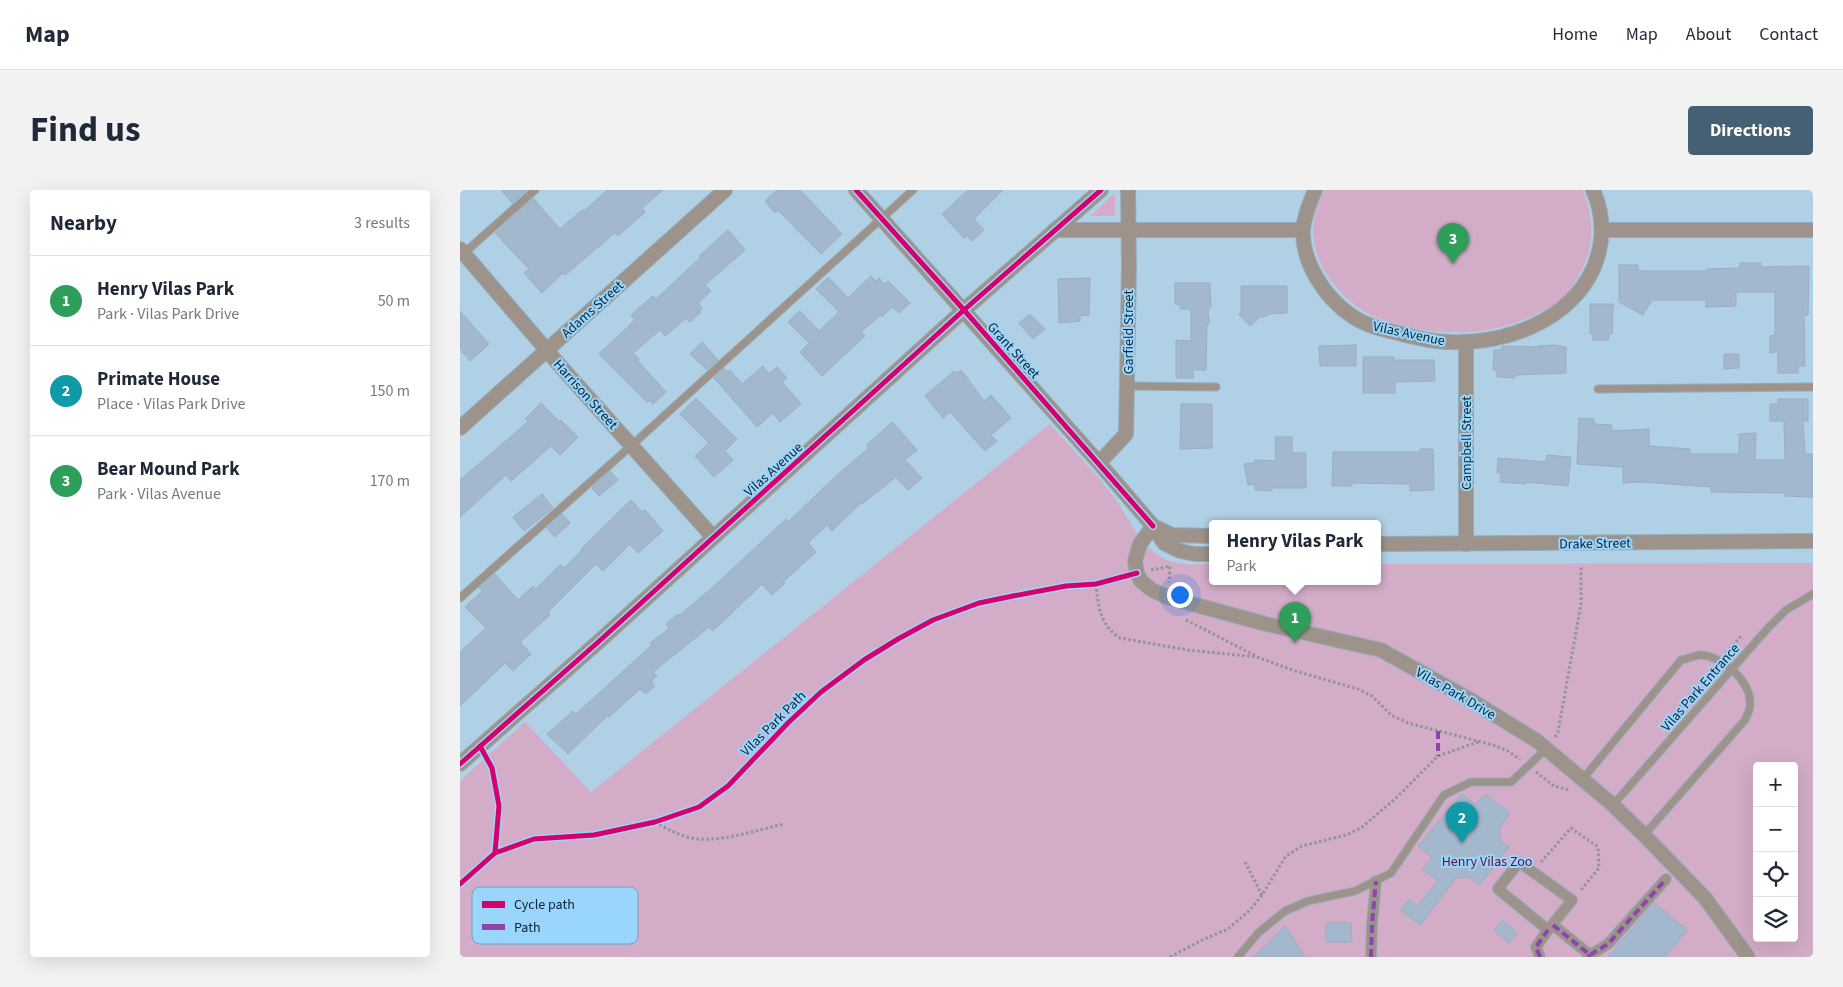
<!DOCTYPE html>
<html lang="en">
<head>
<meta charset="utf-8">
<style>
  :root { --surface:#fff; --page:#f2f2f3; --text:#1f2937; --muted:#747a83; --line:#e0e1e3; --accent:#456072 }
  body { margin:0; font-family:"Source Sans 3",sans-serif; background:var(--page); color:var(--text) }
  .controls { position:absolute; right:15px; bottom:15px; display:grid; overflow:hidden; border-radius:5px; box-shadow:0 5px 20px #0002 }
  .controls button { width:45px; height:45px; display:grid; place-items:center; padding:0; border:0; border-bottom:1px solid var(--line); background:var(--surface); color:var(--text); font:25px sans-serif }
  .you { position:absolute; left:719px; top:404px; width:18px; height:18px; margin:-12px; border:4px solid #fff; border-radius:50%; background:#1a73e8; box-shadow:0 0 0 8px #1a73e833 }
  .badge { display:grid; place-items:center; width:32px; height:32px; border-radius:50%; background:var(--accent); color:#fff; font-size:16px; font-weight:700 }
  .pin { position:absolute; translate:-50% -41px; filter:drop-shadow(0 1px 2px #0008) }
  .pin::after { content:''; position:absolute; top:26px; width:18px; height:15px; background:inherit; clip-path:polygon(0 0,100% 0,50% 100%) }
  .popup { position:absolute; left:749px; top:330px; width:172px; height:65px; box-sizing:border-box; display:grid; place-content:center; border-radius:5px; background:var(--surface); filter:drop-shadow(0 1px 4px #0005); font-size:16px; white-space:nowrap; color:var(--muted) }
  .popup b { font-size:19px; color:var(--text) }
  .popup::after { content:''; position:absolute; left:50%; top:100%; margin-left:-10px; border:10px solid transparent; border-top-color:var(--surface) }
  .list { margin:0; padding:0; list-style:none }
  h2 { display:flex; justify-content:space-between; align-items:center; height:65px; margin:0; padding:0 20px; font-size:21px }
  h2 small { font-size:16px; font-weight:400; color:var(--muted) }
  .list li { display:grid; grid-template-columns:32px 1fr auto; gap:15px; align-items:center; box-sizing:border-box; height:90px; padding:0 20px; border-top:1px solid var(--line) }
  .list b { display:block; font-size:19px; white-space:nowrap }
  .list p { margin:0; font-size:16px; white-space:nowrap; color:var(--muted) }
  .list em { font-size:16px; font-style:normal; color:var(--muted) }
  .icon { flex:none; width:28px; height:28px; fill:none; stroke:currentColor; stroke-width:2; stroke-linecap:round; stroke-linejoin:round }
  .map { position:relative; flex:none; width:1353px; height:767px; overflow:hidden; border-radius:5px }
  header { display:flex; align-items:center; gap:30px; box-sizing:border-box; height:70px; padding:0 25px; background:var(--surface); border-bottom:1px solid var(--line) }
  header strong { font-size:24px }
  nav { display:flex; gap:28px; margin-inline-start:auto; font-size:18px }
  .intro { display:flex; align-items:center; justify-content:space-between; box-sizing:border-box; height:120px; padding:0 30px }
  h1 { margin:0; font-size:35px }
  .button { padding:12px 22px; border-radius:5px; background:var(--accent); color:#fff; font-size:18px; font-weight:700 }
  main { display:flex; gap:30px; padding:0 30px }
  aside { flex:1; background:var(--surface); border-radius:5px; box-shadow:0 5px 20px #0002 }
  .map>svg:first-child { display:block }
</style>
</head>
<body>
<header>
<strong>Map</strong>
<nav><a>Home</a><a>Map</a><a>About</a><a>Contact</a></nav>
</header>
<div class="intro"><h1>Find us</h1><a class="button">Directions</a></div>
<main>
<aside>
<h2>Nearby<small>3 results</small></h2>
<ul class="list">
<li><span class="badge" style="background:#2e9e5b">1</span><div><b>Henry Vilas Park</b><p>Park · Vilas Park Drive</p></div><em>50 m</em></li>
<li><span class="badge" style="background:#0f9aa8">2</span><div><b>Primate House</b><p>Place · Vilas Park Drive</p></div><em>150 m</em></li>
<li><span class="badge" style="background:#2e9e5b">3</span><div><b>Bear Mound Park</b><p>Park · Vilas Avenue</p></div><em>170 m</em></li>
</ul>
</aside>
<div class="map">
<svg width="1353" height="767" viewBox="0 0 1353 767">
  <rect width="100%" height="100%" fill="#b0d0e6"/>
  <g fill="#d3acc8" fill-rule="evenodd">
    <path d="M863 0H1123C1132 23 1135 47 1126 70 1120 85 1109 104 1096 114 1091 117 1085 120 1079 123 1031 148 971 148 920 129 897 120 876 101 864 80 858 69 854 57 853 44 852 29 858 14 863 0Z"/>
    <polygon points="655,3 655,26 630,26"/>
    <path d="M590 234C611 258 634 281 653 306 669 327 681 359 707 370 721 376 738 374 752 374V392H918V374L1353 373V767H0V591L65 532 131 602ZM1297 576H1334V748H1297Z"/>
  </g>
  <g fill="#a3b8cc" stroke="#99aec2">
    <polygon points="41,0 67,0 52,13"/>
    <polygon points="147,0 203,0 182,18 185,22 158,46 155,43 105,85 103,83 82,103 64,83 69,79 35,43 73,8 100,39 123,19 124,21"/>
    <polygon points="317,0 340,0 382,44 361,64 318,20 315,23 305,11"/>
    <polygon points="508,0 543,0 514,29 524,40 512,51 507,46 504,48 482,24"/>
    <polygon points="268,40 285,60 245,95 251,101 238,113 242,118 240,120 241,122 230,132 226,128 205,146 200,140 173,163 179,169 177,170 206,202 193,214 190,210 187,212 139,164 175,130 171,125 193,106 196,109 240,68 239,66"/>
    <polygon points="1280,73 1301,73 1301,77 1349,76 1348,125 1344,125 1345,176 1338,176 1338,183 1318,183 1318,162 1310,163 1310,146 1315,145 1315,102 1276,102 1276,116 1246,117 1246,110 1192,110 1183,125 1159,112 1159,75 1178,75 1178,80 1183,81 1246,81 1246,79 1280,78"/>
    <polygon points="411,86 416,91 419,88 424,94 428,91 450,113 439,123 432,117 422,127 421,125 401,142 405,146 362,186 340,162 349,153 328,132 340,121 359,141 379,122 356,99 368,87 388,108"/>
    <polygon points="630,88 629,125 620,126 620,131 599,133 598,89"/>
    <polygon points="715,93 750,93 751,118 748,118 749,134 747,134 746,180 733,180 733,188 716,188 716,150 731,151 731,119 720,119 720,115 715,114"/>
    <polygon points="781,96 827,96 827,123 809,124 804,127 800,127 790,136 779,125 781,122"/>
    <polygon points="1130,114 1153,114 1152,144 1149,144 1148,150 1133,150 1133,144 1130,144"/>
    <polygon points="0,121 29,154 10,171 0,159"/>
    <polygon points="570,124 585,139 573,149 559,133"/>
    <polygon points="242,152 258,170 247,180 230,164"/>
    <polygon points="896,155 896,176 860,176 859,156"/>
    <polygon points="1094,155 1106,157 1106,183 1055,185 1055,188 1037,187 1037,181 1033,180 1034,160 1041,160 1042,156 1078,157 1078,156"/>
    <polygon points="1264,164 1279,164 1279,178 1264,179"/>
    <polygon points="903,167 934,167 934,170 974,170 975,191 935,192 935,203 903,203"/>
    <polygon points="303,176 309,184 317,177 327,188 322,192 341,214 320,232 313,223 297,237 254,188 264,178 268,182 270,180 282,194"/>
    <polygon points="501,180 524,211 531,205 551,228 531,245 537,251 525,261 490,222 483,228 465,206 494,181 497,183"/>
    <polygon points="236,208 277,249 265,261 273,270 254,287 235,266 249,253 220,224"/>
    <polygon points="1318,209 1348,209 1348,231 1343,231 1345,264 1353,264 1353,307 1325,306 1325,303 1251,302 1251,297 1184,292 1163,293 1163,277 1117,274 1119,228 1134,229 1134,234 1152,235 1151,241 1189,239 1189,256 1230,259 1230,264 1279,264 1279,244 1296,243 1295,270 1325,270 1324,231 1310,231 1310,214 1318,214"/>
    <polygon points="81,213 100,232 101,230 118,247 100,265 91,256 51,291 46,285 0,327 0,290 68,232 65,229"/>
    <polygon points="721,214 752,214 752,258 720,259"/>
    <polygon points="432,232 457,260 445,270 462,288 448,300 436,287 402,314 401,313 372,341 367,335 348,353 356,362 323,392 325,393 312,405 302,394 253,441 249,437 193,482 197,486 191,491 195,496 186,504 180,499 149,527 148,525 108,564 87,544 113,521 116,524 192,455 190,453 209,439 206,434 218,424 219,426 254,396 326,329 328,332 377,285 409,258 407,255"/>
    <polygon points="815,247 832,247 832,263 846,263 846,298 812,298 812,301 795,300 795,294 788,295 784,274 795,273 795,270 816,271"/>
    <polygon points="960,259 973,259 974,300 950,301 950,294 892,293 892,296 872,296 873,262 960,262"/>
    <polygon points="1087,265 1111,267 1108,296 1066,292 1066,294 1040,292 1041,283 1037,283 1038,268 1086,272"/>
    <polygon points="150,281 158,290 139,306 132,298"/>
    <polygon points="82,304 93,318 64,341 53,327"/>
    <polygon points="171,310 182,322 185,320 203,341 178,363 170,354 143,381 136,374 88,422 90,425 60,452 71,464 53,481 45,473 0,516 0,462 26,438 5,417 22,401 19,398 35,384 58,410 73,396 76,399 100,375 104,378 122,360 121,359"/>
    <polygon points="102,324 110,333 95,347 87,338"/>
    <polygon points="1002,604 1016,615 1025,604 1050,623 1040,637 1040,650 1049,657 1019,695 1009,687 996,688 960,735 941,720 949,709 957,716 978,691 962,679 972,668 958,656"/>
    <polygon points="1194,713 1227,740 1205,767 1148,767"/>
    <polygon points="1043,730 1057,743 1049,753 1034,740"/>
    <polygon points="866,733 891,733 892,752 866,752"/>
    <polygon points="825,736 845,767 793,767"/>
  </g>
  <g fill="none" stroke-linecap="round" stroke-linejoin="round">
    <g stroke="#94adbd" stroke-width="9">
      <g id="service">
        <polyline points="2,65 75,0"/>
        <polyline points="668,196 756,197"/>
        <polyline points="1138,199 1353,197"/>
        <polyline points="0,408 172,255 453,0"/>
        <path d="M1122 590 1221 470C1227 469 1235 465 1241 465 1262 466 1292 492 1290 515 1290 520 1287 526 1285 530L1184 645"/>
        <polyline points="1153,615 1307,439 1326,420 1353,404"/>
        <polyline points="778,767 798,743 825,721 848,711 895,701 931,683 984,605 1011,592 1051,592 1086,559"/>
      </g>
    </g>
    <g stroke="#94adbd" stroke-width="12">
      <g id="pedestrian">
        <polygon points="1059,672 1112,710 1088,740 1038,699"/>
        <polyline points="1093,735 1130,765 1128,767"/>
        <polyline points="1130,765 1148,754 1206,689"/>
        <polyline points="911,767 912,734 916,691"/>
        <polyline points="1080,767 1076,757 1088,740"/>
      </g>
    </g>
    <g stroke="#94adbd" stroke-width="16">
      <g id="minor">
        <polyline points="396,0 639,273 693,336 704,353 720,361 735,364 752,364"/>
        <path d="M855 0C850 12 844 26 843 40 842 73 865 108 892 126 906 136 925 140 942 144 957 148 974 152 990 152 1046 154 1110 131 1134 77 1144 52 1144 25 1133 0"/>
        <polyline points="595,40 843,40"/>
        <polyline points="1142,40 1353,40"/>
        <polyline points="0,59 102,178 253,347"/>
        <polyline points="1006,152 1006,354"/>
        <polyline points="0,238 265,0"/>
        <polyline points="639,273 666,244 669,76 668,0"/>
        <polyline points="693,336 680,354 675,371 677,383 681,391 692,400 710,408 806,434 921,460 1009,509 1077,551 1153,615 1184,645 1245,708 1288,767"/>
        <polyline points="693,336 712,345 752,346"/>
        <polyline points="918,354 1353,351"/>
        <polyline points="0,574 136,454 504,120 641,0"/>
      </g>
    </g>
    <g stroke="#909497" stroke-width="3" stroke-dasharray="2.5 2.5" stroke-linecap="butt">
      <polyline points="691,380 710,376 709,393"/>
      <path d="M636 394C638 416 640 435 660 448L728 460 797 467 835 481 898 499 912 506 931 525 948 533 1033 555 1046 560 1060 569"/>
      <polyline points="726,430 796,466"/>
      <polyline points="1266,463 1282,445"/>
      <polyline points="1204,536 1252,479"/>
      <polyline points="1095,547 1098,542 1121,414 1121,376"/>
      <polyline points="1076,582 1094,596 1110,600"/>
      <path d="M195 632C205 638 215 643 227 647 254 655 296 640 324 634"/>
      <polyline points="785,672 802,705"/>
      <polyline points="1081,672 1111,638 1138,657 1139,678 1121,700"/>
      <polyline points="710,767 740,751 768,739 790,720 802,705 826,666 842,656 886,645 901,638 936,608 978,566 1018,552"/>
    </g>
    <use href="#service" stroke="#9d938a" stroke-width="7"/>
    <use href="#pedestrian" stroke="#9d938a" stroke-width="10"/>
    <use href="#minor" stroke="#9d938a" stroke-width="14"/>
    <g stroke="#8e44ad" stroke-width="4" stroke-dasharray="8 4" stroke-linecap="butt">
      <polyline points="978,541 978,566"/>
      <polyline points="1093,735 1130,765 1128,767"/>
      <polyline points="1130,765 1148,754 1206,689"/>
      <polyline points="911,767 912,734 916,691"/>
      <polyline points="1080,767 1076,757 1088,740"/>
    </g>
    <g stroke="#9ad5fc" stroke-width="8">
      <g id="cycleway">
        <polyline points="396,0 504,120 693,336"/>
        <polyline points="20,556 32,578 39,616 35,663"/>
        <polyline points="0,574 136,454 504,120 641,0"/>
        <polyline points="0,694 35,663 74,649 134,645 195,632 239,617 268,596 328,533 361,502 404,470 438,449 473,430 519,413 553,406 606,396 636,394 677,383"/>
      </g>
    </g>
    <use href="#cycleway" stroke="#d6006c" stroke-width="5"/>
  </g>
  <g text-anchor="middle" stroke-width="4" stroke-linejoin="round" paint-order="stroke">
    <g font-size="14" fill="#0c2433" stroke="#9ad5fc">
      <text transform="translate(132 119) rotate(-42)" y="5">Adams Street</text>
      <text transform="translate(668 142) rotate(-90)" y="5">Garfield Street</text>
      <text transform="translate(949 143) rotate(12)" y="5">Vilas Avenue</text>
      <text transform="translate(554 160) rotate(48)" y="5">Grant Street</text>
      <text transform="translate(126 204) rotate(48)" y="5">Harrison Street</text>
      <text transform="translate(1006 253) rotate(-90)" y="5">Campbell Street</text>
      <text transform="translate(313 279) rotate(-42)" y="5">Vilas Avenue</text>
      <text transform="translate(1135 353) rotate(-1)" y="5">Drake Street</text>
      <text transform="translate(1240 497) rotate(-49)" y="5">Vilas Park Entrance</text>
      <text transform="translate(996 503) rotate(30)" y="5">Vilas Park Drive</text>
      <text transform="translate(313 533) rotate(-45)" y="5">Vilas Park Path</text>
    </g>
    <g font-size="14" fill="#680a37" stroke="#9ad5fc">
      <text x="1027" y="676">Henry Vilas Zoo</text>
    </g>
  </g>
  <rect x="12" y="697" width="166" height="57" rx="8" fill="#9ad5fc" stroke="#6fa0c0" stroke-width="1"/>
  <rect x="22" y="711" width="23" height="7" fill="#d6006c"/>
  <rect x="22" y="734" width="23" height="6" fill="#8e44ad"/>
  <g font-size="14" fill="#0c2433">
    <text x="54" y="719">Cycle path</text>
    <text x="54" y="742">Path</text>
  </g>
</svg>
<div class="controls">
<button>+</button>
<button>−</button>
<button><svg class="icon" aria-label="locate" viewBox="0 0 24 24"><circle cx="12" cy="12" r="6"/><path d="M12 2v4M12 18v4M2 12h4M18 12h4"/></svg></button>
<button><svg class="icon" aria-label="layers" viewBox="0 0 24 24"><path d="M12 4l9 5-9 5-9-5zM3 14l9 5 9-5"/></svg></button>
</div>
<div class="you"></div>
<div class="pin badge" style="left:835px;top:453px;background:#2e9e5b">1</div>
<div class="popup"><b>Henry Vilas Park</b>Park</div>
<div class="pin badge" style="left:1002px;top:653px;background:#0f9aa8">2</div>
<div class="pin badge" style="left:993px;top:74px;background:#2e9e5b">3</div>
</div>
</main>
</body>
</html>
